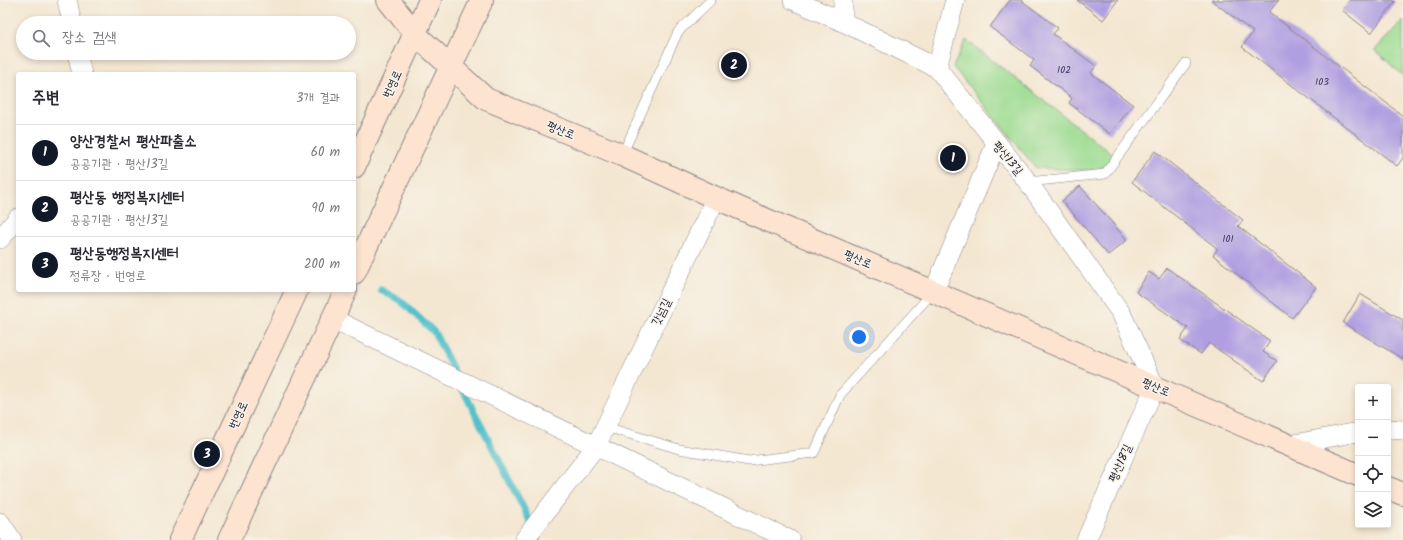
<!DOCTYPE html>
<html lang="ko">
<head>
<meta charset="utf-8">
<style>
  :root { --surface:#fff; --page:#f7f7f7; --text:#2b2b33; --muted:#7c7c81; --line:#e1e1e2; --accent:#111827 }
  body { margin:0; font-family:Kalam,"Poor Story",sans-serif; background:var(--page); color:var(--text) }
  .controls { position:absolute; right:12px; bottom:12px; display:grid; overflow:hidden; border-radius:4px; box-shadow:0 2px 6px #0003 }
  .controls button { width:36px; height:36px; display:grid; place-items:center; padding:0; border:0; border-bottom:1px solid var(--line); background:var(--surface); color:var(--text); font:20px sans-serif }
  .you { position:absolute; left:859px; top:337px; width:14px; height:14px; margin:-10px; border:3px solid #fff; border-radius:50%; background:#1a73e8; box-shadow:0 0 0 6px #1a73e833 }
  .badge { display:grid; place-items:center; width:26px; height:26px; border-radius:50%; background:var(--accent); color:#fff; font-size:13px; font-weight:700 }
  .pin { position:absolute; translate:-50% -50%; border:2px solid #fff; box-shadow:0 1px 4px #0006 }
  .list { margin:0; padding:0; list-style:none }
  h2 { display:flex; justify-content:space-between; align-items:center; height:52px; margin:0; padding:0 16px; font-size:17px }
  h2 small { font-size:13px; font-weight:400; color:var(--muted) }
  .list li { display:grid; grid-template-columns:26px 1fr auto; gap:12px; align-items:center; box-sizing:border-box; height:56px; padding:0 16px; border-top:1px solid var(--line) }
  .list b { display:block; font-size:15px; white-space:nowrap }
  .list p { margin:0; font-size:13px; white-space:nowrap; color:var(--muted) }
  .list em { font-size:13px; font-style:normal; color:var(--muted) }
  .icon { flex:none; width:22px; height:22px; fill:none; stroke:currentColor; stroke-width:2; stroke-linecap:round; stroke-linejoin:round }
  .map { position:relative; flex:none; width:1403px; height:540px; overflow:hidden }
  .search { position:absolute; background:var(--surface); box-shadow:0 2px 6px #0003; left:16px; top:16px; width:340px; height:44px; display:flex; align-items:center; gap:10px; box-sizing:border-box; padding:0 14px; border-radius:22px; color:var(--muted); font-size:15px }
  .panel { position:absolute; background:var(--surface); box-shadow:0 2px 6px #0003; left:16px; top:72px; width:340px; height:220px; border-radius:4px }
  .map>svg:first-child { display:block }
</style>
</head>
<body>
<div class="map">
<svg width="1403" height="540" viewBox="0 0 1403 540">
  <rect width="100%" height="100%" fill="#f7f3e8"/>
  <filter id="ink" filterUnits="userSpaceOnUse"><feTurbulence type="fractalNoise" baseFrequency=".025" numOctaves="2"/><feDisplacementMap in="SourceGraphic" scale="8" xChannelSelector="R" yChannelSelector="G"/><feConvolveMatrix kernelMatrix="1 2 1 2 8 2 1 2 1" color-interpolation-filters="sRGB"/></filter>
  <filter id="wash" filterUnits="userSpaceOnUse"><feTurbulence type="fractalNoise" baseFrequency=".012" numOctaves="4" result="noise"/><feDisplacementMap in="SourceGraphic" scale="16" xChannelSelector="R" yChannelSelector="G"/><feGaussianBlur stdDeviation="0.9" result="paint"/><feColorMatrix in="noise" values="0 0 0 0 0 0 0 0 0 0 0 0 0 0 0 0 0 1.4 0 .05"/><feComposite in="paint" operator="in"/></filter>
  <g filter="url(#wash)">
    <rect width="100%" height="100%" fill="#f4e7d2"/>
    <g fill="#9ddc92" stroke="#607f66">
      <polygon points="1403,20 1403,76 1375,50"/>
      <polygon points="966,40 1114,155 1101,171 1036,168 953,67"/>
    </g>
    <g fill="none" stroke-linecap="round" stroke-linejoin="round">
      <g stroke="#53c1ca" stroke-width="7">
        <polyline points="381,290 401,301 434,332 455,373"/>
        <polyline points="461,386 531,523 537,540"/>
      </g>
    </g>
    <g id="blocks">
      <g fill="#af9fe1">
        <polygon points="1010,0 1021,0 1058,28 1053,34 1096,66 1091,73 1133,105 1110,134 1069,103 1072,98 1030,66 1034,60 990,27"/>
        <polygon points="1077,0 1118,0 1103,20"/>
        <polygon points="1211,0 1279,0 1269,12 1403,116 1403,158 1397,166 1242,47 1253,32"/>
        <polygon points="1350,0 1393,0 1395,2 1371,33 1342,10"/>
        <polygon points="1155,151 1243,220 1238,226 1316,287 1292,318 1213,255 1218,249 1132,182"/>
        <polygon points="1080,186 1127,240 1108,255 1062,201"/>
        <polygon points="1167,268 1270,341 1263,352 1277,361 1263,381 1209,343 1201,354 1180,340 1188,328 1136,292 1149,272 1159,279"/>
        <polygon points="1360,294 1403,320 1403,359 1343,323"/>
      </g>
    </g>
  </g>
  <g filter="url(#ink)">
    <use href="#blocks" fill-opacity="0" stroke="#8b8486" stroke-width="1"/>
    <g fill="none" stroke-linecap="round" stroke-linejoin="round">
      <g stroke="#8b8486" stroke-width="10">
        <g id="lane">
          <polyline points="622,155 678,32 711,0"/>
          <polyline points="1028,182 1105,174 1186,63"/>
          <polyline points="606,427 679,449 749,461 814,453 840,395 933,292"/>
        </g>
      </g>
      <g stroke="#8b8486" stroke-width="20">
        <g id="street">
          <polyline points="67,0 72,23"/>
          <polyline points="793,0 843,22 937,68 1028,182 1121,313 1155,387 1086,540"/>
          <polyline points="843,22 843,0"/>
          <polyline points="77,53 82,74"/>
          <polyline points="937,68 955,0"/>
          <polyline points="0,239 18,218"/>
          <polyline points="934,291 996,144"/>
          <polyline points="333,319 790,540"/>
          <polyline points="1388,429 1403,430"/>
          <polyline points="1289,445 1358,432"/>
          <polyline points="0,522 12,540"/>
          <polyline points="524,540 596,446 716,198"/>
        </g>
      </g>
      <g stroke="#8b8486" stroke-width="24">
        <g id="secondary">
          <polyline points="388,0 415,34 486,99 622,155 716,198 1358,475"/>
          <polyline points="354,167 430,0"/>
          <polyline points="354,273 482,0"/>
          <polyline points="1388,488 1403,494"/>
          <polyline points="180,540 297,290"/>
          <polyline points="229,540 346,290"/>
        </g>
      </g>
      <use href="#lane" stroke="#fff" stroke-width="9"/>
      <use href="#street" stroke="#fff" stroke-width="19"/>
      <use href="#secondary" stroke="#fde4d1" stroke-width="22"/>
    </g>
  </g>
  <g text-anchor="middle" stroke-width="3" stroke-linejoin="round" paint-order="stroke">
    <g font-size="10" fill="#454164">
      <text x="1064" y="73">102</text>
      <text x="1322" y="85">103</text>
      <text x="1228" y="242">101</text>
    </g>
    <g font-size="12" fill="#22223b" stroke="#f7f3e8">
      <text transform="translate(392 84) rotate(-65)" y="4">번영로</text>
      <text transform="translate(561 130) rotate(22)" y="4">평산로</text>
      <text transform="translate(1008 158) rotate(50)" y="4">평산13길</text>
      <text transform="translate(858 259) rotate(23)" y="4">평산로</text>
      <text transform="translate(661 312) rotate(-64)" y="4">갓넘길</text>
      <text transform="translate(1156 387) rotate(23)" y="4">평산로</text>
      <text transform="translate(238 415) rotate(-65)" y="4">번영로</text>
      <text transform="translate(1120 463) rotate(-66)" y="4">평산18길</text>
    </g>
  </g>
</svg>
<div class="controls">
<button>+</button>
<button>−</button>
<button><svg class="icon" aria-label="locate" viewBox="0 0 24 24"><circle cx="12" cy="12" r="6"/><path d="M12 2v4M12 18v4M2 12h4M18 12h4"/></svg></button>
<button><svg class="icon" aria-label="layers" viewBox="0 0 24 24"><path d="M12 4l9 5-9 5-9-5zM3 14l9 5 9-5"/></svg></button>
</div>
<div class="you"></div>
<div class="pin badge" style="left:953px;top:158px">1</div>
<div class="pin badge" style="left:734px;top:65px">2</div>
<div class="pin badge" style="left:207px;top:454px">3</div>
<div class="search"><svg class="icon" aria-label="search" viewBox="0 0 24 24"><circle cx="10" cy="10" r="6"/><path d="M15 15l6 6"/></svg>장소 검색</div>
<section class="panel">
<h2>주변<small>3개 결과</small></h2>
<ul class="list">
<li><span class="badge">1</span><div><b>양산경찰서 평산파출소</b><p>공공기관 · 평산13길</p></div><em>60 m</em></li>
<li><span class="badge">2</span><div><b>평산동 행정복지센터</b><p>공공기관 · 평산13길</p></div><em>90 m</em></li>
<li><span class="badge">3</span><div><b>평산동행정복지센터</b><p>정류장 · 번영로</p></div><em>200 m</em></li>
</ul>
</section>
</div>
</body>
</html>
